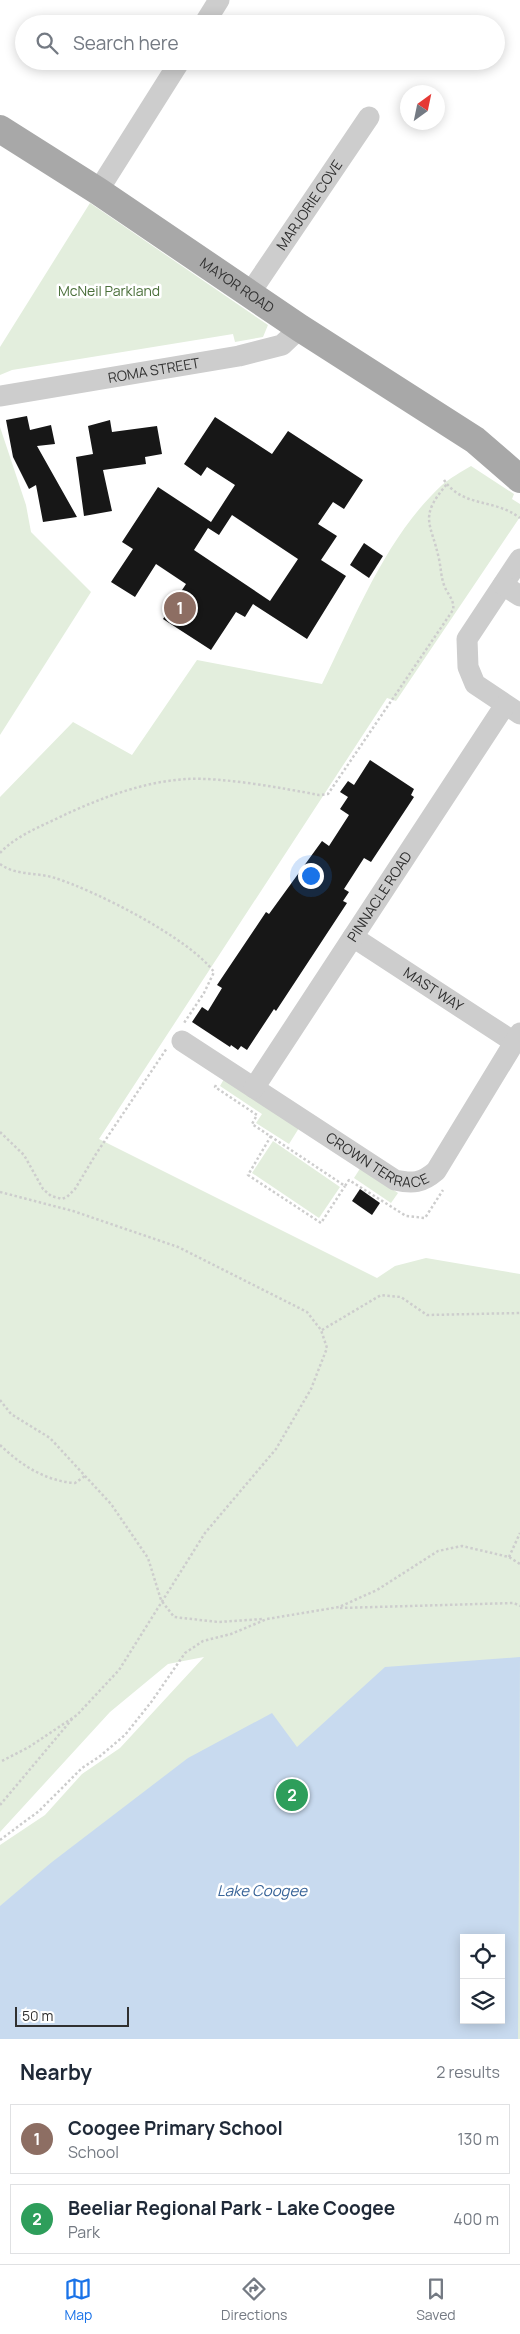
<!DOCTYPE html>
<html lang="en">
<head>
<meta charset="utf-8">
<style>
  :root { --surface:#fff; --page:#f2f2f3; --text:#1f2937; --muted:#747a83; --line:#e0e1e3; --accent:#1a73e8 }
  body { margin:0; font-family:Manrope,sans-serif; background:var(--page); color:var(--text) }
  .controls { position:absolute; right:15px; bottom:15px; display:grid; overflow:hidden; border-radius:0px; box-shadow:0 2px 12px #0003 }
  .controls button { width:45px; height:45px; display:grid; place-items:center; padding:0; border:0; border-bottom:1px solid var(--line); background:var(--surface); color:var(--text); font:25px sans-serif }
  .compass { position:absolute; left:400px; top:85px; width:45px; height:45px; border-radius:50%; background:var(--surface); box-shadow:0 2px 12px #0003; rotate:33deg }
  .scale { position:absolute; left:15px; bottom:12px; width:114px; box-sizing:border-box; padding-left:5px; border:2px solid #303030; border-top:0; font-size:14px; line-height:18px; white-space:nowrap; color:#303030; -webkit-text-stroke:4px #fff; paint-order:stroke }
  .you { position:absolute; left:310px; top:875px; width:18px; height:18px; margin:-12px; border:4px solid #fff; border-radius:50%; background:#1a73e8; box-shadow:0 0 0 8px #1a73e833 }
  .badge { display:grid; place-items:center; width:32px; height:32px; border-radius:50%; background:var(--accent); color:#fff; font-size:16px; font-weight:700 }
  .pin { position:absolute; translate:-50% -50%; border:2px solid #fff; box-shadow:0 1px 5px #0006 }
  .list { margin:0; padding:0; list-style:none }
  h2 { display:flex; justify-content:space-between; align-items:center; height:65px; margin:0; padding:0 20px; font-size:21px }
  h2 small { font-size:16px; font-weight:400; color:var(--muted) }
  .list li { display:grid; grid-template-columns:32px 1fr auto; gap:15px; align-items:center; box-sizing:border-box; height:70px; margin:0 10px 10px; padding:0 10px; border:1px solid var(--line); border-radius:0px }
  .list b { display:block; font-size:19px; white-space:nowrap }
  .list p { margin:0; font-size:16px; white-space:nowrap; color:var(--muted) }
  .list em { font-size:16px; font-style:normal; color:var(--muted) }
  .icon { flex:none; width:28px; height:28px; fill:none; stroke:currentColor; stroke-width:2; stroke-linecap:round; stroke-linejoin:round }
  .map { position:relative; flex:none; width:520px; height:2039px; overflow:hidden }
  .search { position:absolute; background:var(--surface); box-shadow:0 2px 12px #0003; left:15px; right:15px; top:15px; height:55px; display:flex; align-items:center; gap:12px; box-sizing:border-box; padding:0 18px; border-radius:28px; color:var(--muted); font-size:19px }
  .sheet { height:225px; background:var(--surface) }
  nav { display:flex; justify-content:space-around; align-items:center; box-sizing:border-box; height:70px; border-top:1px solid var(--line); background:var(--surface); font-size:14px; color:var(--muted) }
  nav a { display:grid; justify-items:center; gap:2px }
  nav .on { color:var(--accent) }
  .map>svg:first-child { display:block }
</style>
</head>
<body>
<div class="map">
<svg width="520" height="2039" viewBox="0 0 520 2039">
  <rect width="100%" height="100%" fill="#fff"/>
  <g fill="#e3eedd" fill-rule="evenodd">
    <polygon points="90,203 268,325 263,337 235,342 233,334 12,370 0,375 0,347"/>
    <polygon points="0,427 26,505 31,532 91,592 0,735"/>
    <path d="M471 466 514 494 512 499 520 504V517L396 701 387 698 99 1139 377 1278 395 1266 426 1258 520 1274V2039H0V1845L45 1815 82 1774 120 1748 204 1657 168 1664 110 1712 0 1832V797L73 722 132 755 197 660 322 684C356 616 385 538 442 485 450 478 461 472 471 466ZM464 1938H501V2020H464Z"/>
    <polygon points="224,1079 299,1128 289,1144 256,1123 262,1114 220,1086"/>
    <polygon points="273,1141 340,1187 319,1218 252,1173"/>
    <polygon points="361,1167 398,1193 391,1203 354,1178"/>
  </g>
  <path fill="#c8daef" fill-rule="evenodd" d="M520 1657 518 2039H0V1906L52 1862 188 1758 272 1713 297 1747 385 1667ZM464 1938H501V2020H464Z"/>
  <g fill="#171717" fill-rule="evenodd">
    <polygon points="27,416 30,430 51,425 55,444 37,446 77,517 43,522 36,485 29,489 13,457 6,420"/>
    <path d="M215 417 272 454 288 431 363 480 344 509 333 502 318 524 337 536 321 560 346 576 307 639 253 604 245 617 236 612 211 650 163 619 186 584 156 564 135 597 111 582 133 549 122 542 158 487 211 522 235 485 207 467 201 476 184 464ZM232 515 298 559 270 601 194 550 208 528 219 535Z"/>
    <polygon points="110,420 112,432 157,426 162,454 145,457 146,464 103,470 112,511 84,516 76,457 93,454 88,426"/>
    <polygon points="364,543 383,556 369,578 350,565"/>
    <polygon points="370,760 414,789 411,795 414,797 371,862 364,858 344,889 349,892 343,901 347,903 276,1011 274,1009 247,1050 241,1046 238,1050 231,1045 230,1047 192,1022 202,1007 208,1011 222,988 217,985 266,912 269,914 322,841 329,846 349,815 340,809 348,797 340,792 348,781 354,785"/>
    <polygon points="360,1189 380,1203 372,1215 352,1201"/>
  </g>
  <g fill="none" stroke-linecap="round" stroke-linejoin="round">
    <g stroke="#cdcdcd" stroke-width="2.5" stroke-dasharray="2.5 2.5" stroke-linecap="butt">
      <path d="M444 480C463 508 494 498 520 518"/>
      <path d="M0 853C17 835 40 827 62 816 101 798 142 782 186 779 223 777 282 788 319 795L328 794 453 610C455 600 447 594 444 585 441 577 441 568 439 559 431 522 418 518 447 484"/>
      <path d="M0 864C16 876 37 872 55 878 96 891 189 938 214 972L204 993 184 1023"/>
      <polyline points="216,1085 215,1087 257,1115 252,1124 345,1186 349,1180 406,1216 425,1218 443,1190"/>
      <polyline points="0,1132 24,1155 43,1189 51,1196 62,1199 67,1197 75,1189 96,1154 167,1048"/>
      <polyline points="271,1136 248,1175 321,1223 345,1186"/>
      <polyline points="0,1192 73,1211 178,1247 307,1312 321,1330 327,1348 311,1389 276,1449 205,1533 119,1670 77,1715 29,1747 0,1762"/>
      <polyline points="322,1330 381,1295 401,1297 427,1315 520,1313"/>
      <polyline points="0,1400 11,1414 50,1438 111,1504 148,1558 161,1600 174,1617 218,1622 263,1619"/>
      <path d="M0 1445C21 1465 45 1481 75 1483L85 1476"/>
      <polyline points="509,1557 520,1533"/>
      <polyline points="340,1608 514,1603 520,1606"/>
      <polyline points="0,1805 73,1718"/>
      <polyline points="0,1840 39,1811 82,1768 99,1757 125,1735 152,1701 185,1653 203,1641 231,1634 267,1619 339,1607 377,1590 438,1551 462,1546 509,1557 520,1564"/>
    </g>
    <g stroke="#cdcdcd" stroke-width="21">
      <polyline points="204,24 219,0"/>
      <polyline points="98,191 180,61"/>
      <path id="s1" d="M250 293 369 117"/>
      <path id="s2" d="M1 396 239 356 282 345 300 328"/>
      <polyline points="520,559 467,639 468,667 475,684 520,714"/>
      <polyline points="503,585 520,596"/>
      <path id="s3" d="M353 937 514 1042"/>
      <path id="s4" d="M182 1041 395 1180C413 1184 422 1183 436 1171L520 1033"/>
      <path id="s5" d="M254 1088 505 705"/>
    </g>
    <path stroke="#a8a8a8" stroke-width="28" id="s6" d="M0 129 98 191 300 328 475 440 520 479"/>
  </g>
  <g text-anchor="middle" stroke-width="5" stroke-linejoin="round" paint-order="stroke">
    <g font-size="14" fill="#303030" stroke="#fff">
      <text dy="5" stroke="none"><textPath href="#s1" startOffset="106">MARJORIE COVE</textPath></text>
      <text dy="5" stroke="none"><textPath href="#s6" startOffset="284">MAYOR ROAD</textPath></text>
      <text dy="5" stroke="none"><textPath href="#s2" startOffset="155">ROMA STREET</textPath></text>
      <text dy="5" stroke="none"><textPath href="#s5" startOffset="229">PINNACLE ROAD</textPath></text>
      <text dy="5" stroke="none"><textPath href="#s3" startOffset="96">MAST WAY</textPath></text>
      <text dy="5" stroke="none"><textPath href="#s4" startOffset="231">CROWN TERRACE</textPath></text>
    </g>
    <g font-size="14" fill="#4a6f3a" stroke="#fff">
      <text x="109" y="296">McNeil Parkland</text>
    </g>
    <g font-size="15" font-style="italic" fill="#386498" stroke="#fff">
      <text x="262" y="1896">Lake Coogee</text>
    </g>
  </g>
</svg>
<div class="controls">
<button><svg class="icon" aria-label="locate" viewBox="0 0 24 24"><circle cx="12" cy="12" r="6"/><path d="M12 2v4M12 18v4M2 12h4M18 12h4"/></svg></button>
<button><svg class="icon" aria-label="layers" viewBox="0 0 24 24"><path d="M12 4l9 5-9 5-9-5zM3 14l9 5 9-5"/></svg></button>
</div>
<svg class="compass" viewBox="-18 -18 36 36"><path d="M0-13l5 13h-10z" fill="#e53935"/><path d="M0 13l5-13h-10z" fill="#747a83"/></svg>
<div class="scale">50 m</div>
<div class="you"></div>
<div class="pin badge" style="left:180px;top:608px;background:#8d6e63">1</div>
<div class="pin badge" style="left:292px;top:1795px;background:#2e9e5b">2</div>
<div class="search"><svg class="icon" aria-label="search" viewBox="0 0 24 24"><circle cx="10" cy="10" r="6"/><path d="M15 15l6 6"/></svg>Search here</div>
</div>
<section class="sheet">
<h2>Nearby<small>2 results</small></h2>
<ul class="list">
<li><span class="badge" style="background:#8d6e63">1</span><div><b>Coogee Primary School</b><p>School</p></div><em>130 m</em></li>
<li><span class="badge" style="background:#2e9e5b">2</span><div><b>Beeliar Regional Park - Lake Coogee</b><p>Park</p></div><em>400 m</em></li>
</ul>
</section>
<nav>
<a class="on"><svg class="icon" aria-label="map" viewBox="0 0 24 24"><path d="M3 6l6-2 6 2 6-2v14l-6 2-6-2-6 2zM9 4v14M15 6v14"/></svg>Map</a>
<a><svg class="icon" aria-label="directions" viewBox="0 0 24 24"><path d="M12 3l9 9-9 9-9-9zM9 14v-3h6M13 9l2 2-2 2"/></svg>Directions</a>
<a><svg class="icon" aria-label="saved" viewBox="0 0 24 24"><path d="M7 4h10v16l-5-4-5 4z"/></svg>Saved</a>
</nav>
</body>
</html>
